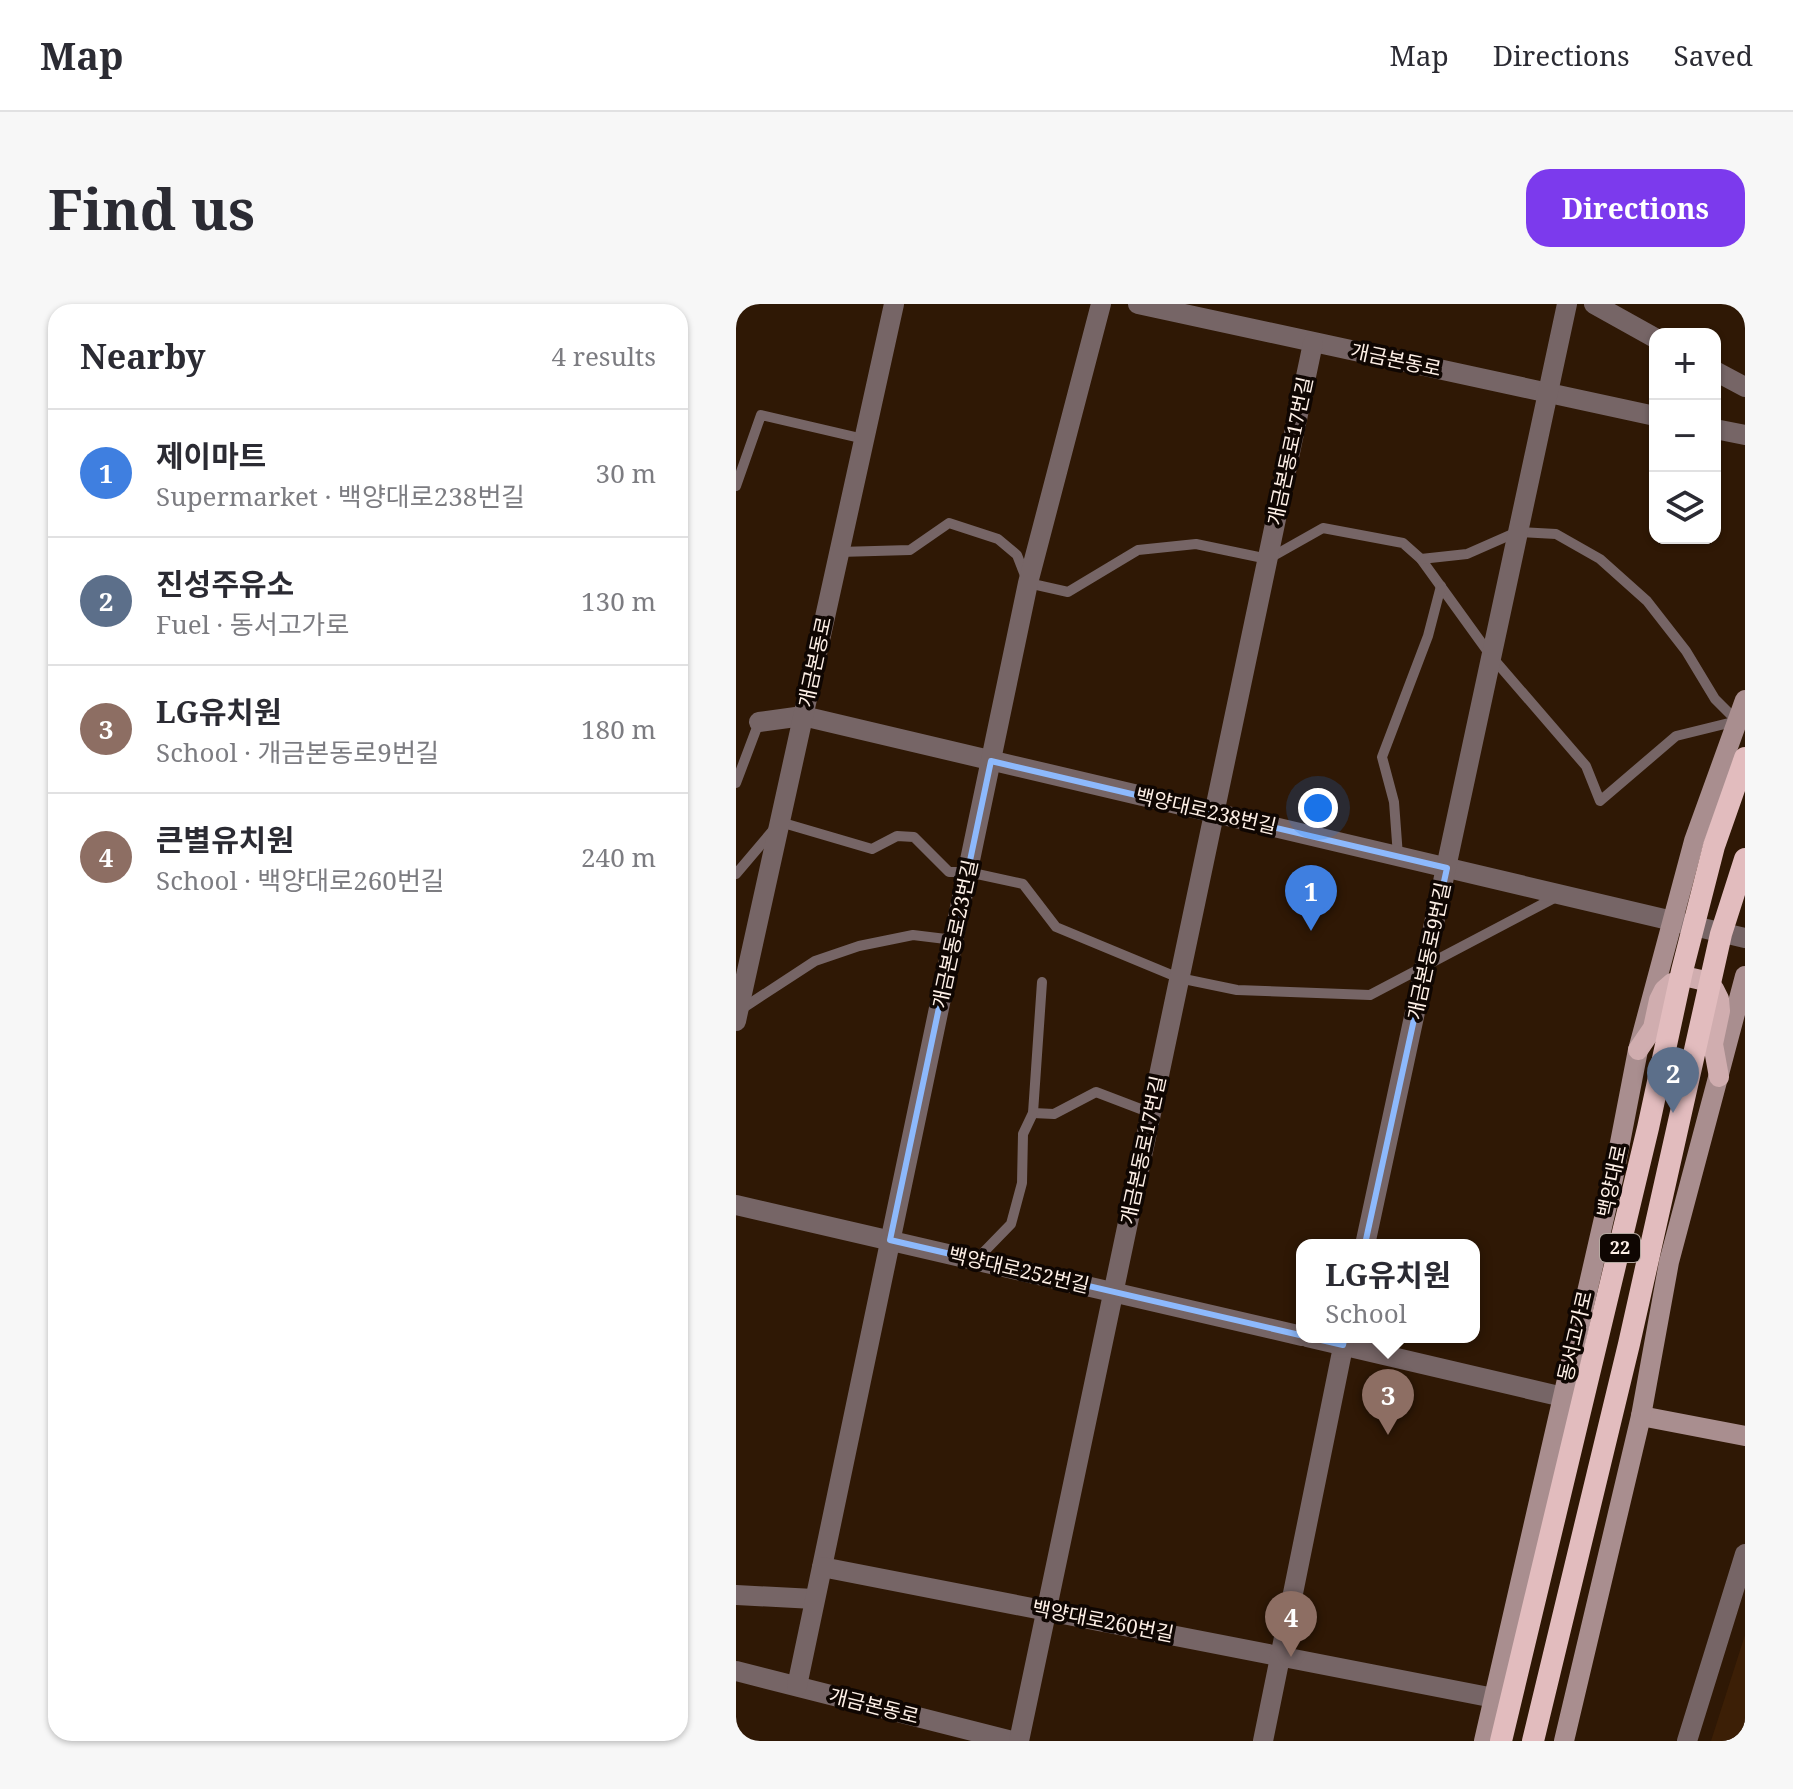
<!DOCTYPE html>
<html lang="en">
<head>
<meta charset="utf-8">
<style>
  :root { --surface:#fff; --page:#f7f7f7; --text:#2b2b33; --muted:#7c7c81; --line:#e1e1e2; --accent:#7c3aed }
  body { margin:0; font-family:"Noto Serif","Noto Sans KR",serif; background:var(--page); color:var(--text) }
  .controls { position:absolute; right:24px; top:24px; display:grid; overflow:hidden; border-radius:16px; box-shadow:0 2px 6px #0004 }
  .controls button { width:72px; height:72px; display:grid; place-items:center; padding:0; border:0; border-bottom:2px solid var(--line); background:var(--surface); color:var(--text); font:40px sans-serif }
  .you { position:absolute; left:582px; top:504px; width:28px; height:28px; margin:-20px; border:6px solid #fff; border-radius:50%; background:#1a73e8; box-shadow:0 0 0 12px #1a73e833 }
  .badge { display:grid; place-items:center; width:52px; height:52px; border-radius:50%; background:var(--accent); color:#fff; font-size:26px; font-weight:700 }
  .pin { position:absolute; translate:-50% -66px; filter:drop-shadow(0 2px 4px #0008) }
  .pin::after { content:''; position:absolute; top:42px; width:28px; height:24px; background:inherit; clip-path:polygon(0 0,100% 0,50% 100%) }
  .popup { position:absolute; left:560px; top:935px; width:184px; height:104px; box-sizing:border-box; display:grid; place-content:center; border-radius:16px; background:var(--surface); filter:drop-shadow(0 2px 6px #0005); font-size:26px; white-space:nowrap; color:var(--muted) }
  .popup b { font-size:30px; color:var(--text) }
  .popup::after { content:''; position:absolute; left:50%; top:100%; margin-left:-16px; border:16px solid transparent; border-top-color:var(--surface) }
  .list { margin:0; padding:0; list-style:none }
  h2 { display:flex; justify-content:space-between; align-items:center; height:104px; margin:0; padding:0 32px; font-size:34px }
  h2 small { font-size:26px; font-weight:400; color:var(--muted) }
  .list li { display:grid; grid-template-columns:52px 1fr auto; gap:24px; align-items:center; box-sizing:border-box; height:128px; padding:0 32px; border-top:2px solid var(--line) }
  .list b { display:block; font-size:30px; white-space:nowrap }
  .list p { margin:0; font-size:26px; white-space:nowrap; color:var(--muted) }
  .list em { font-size:26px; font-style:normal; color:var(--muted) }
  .icon { flex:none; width:44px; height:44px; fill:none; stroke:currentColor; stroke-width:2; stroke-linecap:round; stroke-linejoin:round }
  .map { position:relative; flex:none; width:1009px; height:1437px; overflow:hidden; border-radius:24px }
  header { display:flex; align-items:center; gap:48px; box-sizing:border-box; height:112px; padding:0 40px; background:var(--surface); border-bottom:2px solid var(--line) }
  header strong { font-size:38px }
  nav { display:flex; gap:44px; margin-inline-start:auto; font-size:28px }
  .intro { display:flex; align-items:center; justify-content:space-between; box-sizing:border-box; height:192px; padding:0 48px }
  h1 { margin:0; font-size:56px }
  .button { padding:20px 36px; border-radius:24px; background:var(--accent); color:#fff; font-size:28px; font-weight:700 }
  main { display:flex; gap:48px; padding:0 48px }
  aside { flex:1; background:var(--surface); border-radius:24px; box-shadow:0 2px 6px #0004 }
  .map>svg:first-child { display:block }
</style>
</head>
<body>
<header>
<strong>Map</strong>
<nav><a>Map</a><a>Directions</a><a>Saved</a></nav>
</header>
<div class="intro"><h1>Find us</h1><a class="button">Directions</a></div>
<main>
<aside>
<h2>Nearby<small>4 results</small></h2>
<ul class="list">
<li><span class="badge" style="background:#3f7fe0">1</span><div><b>제이마트</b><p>Supermarket · 백양대로238번길</p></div><em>30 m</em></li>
<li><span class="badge" style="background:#5c6f8a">2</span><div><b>진성주유소</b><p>Fuel · 동서고가로</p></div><em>130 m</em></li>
<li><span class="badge" style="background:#8d6e63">3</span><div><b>LG유치원</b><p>School · 개금본동로9번길</p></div><em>180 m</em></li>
<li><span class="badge" style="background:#8d6e63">4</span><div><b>큰별유치원</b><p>School · 백양대로260번길</p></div><em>240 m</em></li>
</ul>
</aside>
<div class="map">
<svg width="1009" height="1437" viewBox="0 0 1009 1437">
  <rect width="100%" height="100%" fill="#2f1805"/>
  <polygon fill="#3c1f06" points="1009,1331 1009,1437 975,1437"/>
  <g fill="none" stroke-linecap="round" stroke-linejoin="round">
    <g stroke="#766566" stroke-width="10">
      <polyline points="0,182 25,111 128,135"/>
      <polyline points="103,248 174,246 213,219 262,235 281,251 292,279 332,288 402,246 460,240 532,255 587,224 667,239 685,255 755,352 850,462 864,497 940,432 1001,417"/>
      <polyline points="685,255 731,250 781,228 820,230 864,255 911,297 950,347 979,395 1001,417"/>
      <polyline points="0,479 23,418"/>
      <polyline points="662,552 658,498 646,453 692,332 705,282"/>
      <polyline points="0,570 44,518 136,545 161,532 178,533 213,568 232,568 287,580 320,623 443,674 501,686 634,691 822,592"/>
      <polyline points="4,706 79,657 123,642 177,631 218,636"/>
      <polyline points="297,809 318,810 360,788 415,809"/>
      <polyline points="240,956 275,920 286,879 287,830 297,809 306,678"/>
    </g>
    <g stroke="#766566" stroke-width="20">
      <polyline points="402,0 919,112"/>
      <polyline points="858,0 919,34"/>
      <polyline points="979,67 1009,83"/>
      <polyline points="979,125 1009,131"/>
      <polyline points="23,418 67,412 1009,634"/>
      <polyline points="0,717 158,0"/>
      <polyline points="0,901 566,1032"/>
      <polyline points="629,941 831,0"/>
      <polyline points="571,1033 827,1093"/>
      <polyline points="86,1263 292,279 365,0"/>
      <polyline points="0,1291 78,1295"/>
      <polyline points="0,1367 276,1437"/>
      <polyline points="61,1382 86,1263 758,1394"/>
      <polyline points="283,1437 577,39"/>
      <polyline points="527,1437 609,1033"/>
      <polyline points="951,1437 1009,1250"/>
    </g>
    <g stroke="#a98e8f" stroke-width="20">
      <polyline points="905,1112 1009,1132"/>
      <polyline points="748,1437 877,875 902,746 958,537 1009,396"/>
      <polyline points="828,1437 905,1112 933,958 1009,672"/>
    </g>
    <polyline stroke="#d0adaf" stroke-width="20" points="902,746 917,724 923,696 928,686 936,679 952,673 965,676 978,685 983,695 984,707 977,740 983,773"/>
    <g stroke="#e2bcbe" stroke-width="22">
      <polyline points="765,1437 912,824 946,667 978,542 1009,454"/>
      <polyline points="797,1437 893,1040 985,630 1009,555"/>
    </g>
  </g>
  <path fill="none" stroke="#8db9fc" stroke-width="6" stroke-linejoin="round" d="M255 457 711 564 607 1041 154 936Z"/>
  <g text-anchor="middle" stroke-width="7" stroke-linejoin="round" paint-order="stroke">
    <rect fill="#0f0602" stroke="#b6aaa2" stroke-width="2" x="864" y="930" width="40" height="28" rx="6"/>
    <g font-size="18" font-weight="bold" fill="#fef0e7">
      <text x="884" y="950">22</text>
    </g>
    <g font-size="20" fill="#fef0e7" stroke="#0f0602">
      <text transform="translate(660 56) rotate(12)" y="7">개금본동로</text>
      <text transform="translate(554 147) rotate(-78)" y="7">개금본동로17번길</text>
      <text transform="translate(79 358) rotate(-78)" y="7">개금본동로</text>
      <text transform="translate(470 507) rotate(13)" y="7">백양대로238번길</text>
      <text transform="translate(219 630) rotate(-78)" y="7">개금본동로23번길</text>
      <text transform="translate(693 647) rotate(-78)" y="7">개금본동로9번길</text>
      <text transform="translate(407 846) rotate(-78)" y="7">개금본동로17번길</text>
      <text transform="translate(876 877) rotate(-78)" y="7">백양대로</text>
      <text transform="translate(283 966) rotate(13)" y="7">백양대로252번길</text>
      <text transform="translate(839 1032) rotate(-77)" y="7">동서고가로</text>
      <text transform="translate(367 1317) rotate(11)" y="7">백양대로260번길</text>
      <text transform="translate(138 1402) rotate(14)" y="7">개금본동로</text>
    </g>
  </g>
</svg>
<div class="controls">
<button>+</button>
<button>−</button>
<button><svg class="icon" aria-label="layers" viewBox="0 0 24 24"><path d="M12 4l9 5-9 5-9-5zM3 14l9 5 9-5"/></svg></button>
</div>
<div class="you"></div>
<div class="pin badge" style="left:575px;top:627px;background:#3f7fe0">1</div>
<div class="pin badge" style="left:937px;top:809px;background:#5c6f8a">2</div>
<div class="pin badge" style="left:652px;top:1131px;background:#8d6e63">3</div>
<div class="popup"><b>LG유치원</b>School</div>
<div class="pin badge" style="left:555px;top:1353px;background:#8d6e63">4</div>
</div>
</main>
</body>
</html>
